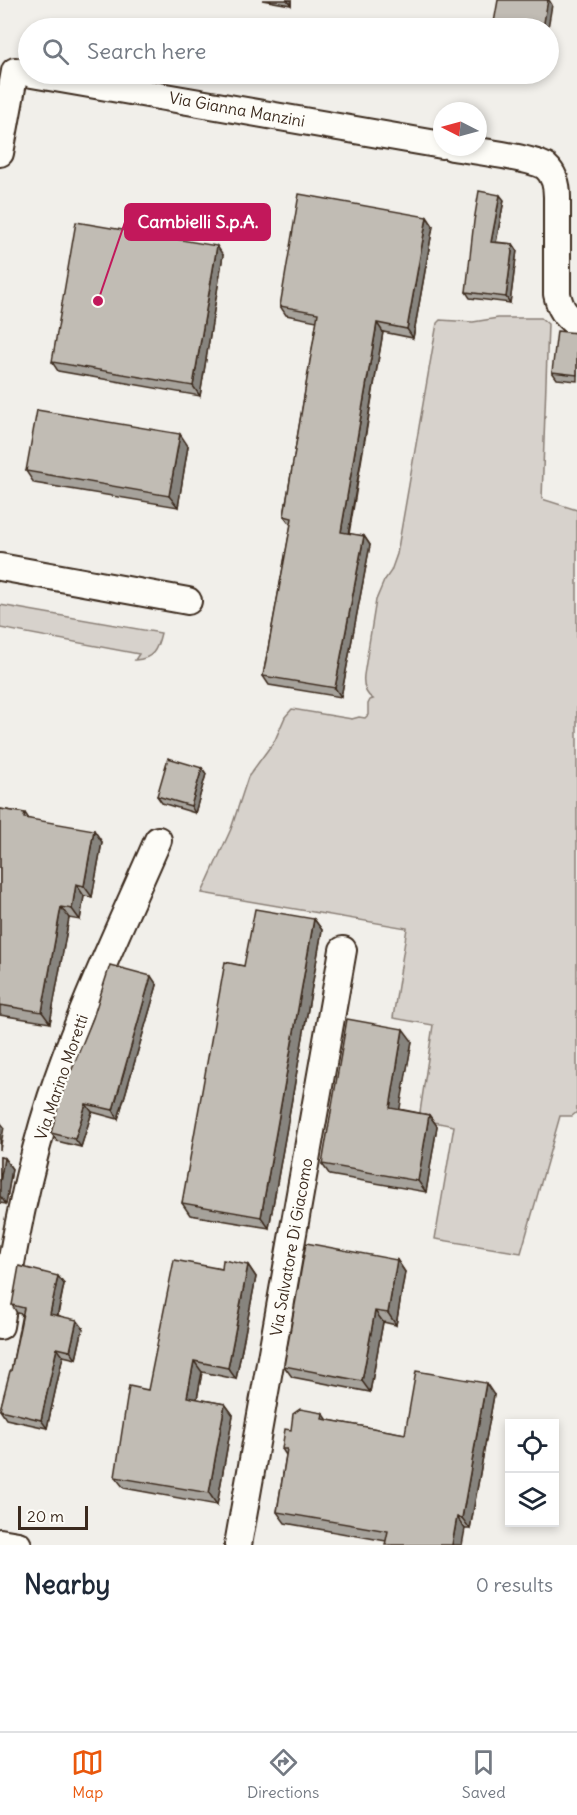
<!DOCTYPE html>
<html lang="en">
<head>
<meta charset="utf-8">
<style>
  :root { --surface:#fff; --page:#f2f2f3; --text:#1f2937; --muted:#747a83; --line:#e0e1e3; --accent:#ea580c }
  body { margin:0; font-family:Delius,sans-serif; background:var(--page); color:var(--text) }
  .controls { position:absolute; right:18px; bottom:18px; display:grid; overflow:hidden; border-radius:0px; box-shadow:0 3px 9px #0003 }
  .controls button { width:54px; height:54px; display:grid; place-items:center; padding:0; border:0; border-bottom:2px solid var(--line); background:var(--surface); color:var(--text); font:30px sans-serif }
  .compass { position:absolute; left:433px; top:102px; width:54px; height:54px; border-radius:50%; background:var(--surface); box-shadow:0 3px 9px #0003; rotate:276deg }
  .scale { position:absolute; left:18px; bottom:15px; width:70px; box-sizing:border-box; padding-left:6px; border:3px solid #3b2a1e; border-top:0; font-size:16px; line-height:21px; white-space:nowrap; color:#3b2a1e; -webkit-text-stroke:4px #fdfcf7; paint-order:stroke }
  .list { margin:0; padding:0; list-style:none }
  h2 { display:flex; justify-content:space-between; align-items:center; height:78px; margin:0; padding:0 24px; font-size:26px }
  h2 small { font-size:20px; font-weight:400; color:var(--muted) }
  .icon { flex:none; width:33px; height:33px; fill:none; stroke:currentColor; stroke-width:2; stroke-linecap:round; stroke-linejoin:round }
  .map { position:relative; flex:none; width:577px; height:1545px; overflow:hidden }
  .search { position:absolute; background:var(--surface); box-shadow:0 3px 9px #0003; left:18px; right:18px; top:18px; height:66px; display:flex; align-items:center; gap:15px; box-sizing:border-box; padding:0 21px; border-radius:33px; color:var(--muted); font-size:22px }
  .sheet { height:186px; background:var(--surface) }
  nav { display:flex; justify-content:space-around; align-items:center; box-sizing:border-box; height:84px; border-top:2px solid var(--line); background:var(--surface); font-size:16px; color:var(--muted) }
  nav a { display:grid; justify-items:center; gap:3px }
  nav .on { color:var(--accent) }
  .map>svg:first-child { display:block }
</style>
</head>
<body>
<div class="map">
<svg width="577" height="1545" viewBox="0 0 577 1545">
  <rect width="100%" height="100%" fill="#f1efea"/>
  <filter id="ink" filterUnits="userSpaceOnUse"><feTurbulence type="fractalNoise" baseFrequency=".0167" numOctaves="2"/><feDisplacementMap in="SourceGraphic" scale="12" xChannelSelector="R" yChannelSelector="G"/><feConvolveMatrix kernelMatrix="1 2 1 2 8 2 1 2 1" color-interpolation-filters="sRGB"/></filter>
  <g filter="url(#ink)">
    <g fill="#d7d2cc" stroke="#897e75" stroke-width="1.5">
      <path d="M498 318H541L548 324 542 499 577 510V1112L572 1116H560L521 1253 435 1239 454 1126 419 1119 433 1025 393 1018 407 928 202 893 231 829 248 777 275 740 285 717 292 709 352 719 359 717 365 718 368 715V704L370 700 373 699C365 694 363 684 364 675L376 600 384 581 391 571 397 554 437 323 440 320 473 322Z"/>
      <path d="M0 605 161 633C157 650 153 659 135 660L139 654 0 628Z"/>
    </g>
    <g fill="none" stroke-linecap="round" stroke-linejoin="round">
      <g stroke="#3b2a1e" stroke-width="30">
        <g id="minor">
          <polyline points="32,74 442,145"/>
          <path d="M452 147C470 150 534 158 546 167 555 175 557 186 557 197V294C560 308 565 316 577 324"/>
          <polyline points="0,153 15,71"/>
          <polyline points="0,567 188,601"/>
          <path d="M0 1326C13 1249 27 1172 51 1098 80 1010 121 925 158 840"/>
          <polyline points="0,1542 18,1545"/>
          <polyline points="238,1545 343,950"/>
        </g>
      </g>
      <use href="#minor" stroke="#fdfcf7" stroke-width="26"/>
    </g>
    <g fill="#a6a29b" stroke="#3b2a1e" stroke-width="1.5">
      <polygon points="262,0 291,0 291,5"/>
      <polygon points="504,200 496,242 513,244 517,250 510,303 470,298 466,292"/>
      <polygon points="427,217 433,226 413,338 383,332 349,534 364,536 370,545 341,697 269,685 263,676 291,525 284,516 317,321 286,315 280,306"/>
      <polygon points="223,255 200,396 58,371 52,362"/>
      <polygon points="577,333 577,381 557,379 552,372"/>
      <polygon points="188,446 178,507 34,483 26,471"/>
      <polygon points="202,768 206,774 195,813 162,803 157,796"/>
      <polygon points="0,809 25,813 29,819 102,842 92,897 84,896 80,920 69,918 50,1023 0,1015"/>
      <polygon points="314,919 322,930 269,1228 190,1215 182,1203 244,966"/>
      <polygon points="157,985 118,1119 92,1112 81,1147 57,1141 51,1133 93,1018"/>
      <polygon points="412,1041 399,1109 429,1115 437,1126 426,1192 330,1175 322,1164"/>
      <polygon points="0,1157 4,1158 12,1169 6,1204 0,1203"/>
      <polygon points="397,1260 405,1272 396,1325 383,1322 370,1392 292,1377 284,1366"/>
      <polygon points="248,1265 256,1277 236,1379 202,1372 197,1399 225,1404 233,1415 217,1505 124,1488 115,1477 222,1269"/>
      <polygon points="64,1284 58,1315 83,1328 76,1359 63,1356 47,1428 6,1419 0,1410 11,1371 22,1314 17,1313 12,1305"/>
      <polygon points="494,1395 470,1529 465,1529 386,1541 285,1523 277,1512 286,1455 282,1449 291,1430 328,1420 405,1434"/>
    </g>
    <g fill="#87847e" stroke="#3b2a1e" stroke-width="1.5">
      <polygon points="287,0 291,0 291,5"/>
      <polygon points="545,0 549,0 552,5 548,28 543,28"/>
      <polygon points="500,195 504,200 495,248 491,242"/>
      <polygon points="427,217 433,226 413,338 407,329"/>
      <polygon points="513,244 517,250 510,303 506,297"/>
      <polygon points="217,246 223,255 200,396 193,386"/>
      <polygon points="377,323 383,332 347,541 341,532"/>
      <polygon points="180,434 188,446 178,507 169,496"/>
      <polygon points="364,536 370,545 341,697 335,688"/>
      <polygon points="202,768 206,774 195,813 191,806"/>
      <polygon points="94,830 102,842 92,897 84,886"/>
      <polygon points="76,884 84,896 80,920 72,909"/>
      <polygon points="61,907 69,918 50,1023 42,1012"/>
      <polygon points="314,919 322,930 269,1228 261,1217"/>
      <polygon points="151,976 157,985 118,1119 113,1110"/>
      <polygon points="403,1029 412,1041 398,1119 390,1108"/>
      <polygon points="86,1104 92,1112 81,1147 75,1139"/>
      <polygon points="429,1115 437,1126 426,1192 418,1181"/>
      <polygon points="0,1122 4,1127 0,1150"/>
      <polygon points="4,1158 12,1169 6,1204 0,1196 0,1182"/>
      <polygon points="397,1260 405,1272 396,1325 388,1313"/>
      <polygon points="248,1265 256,1277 236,1379 228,1368"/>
      <polygon points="58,1276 64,1284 56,1322 50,1314"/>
      <polygon points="375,1311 383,1322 370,1392 362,1381"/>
      <polygon points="77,1320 83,1328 76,1359 70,1351"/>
      <polygon points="57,1348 63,1356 47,1428 41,1420"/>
      <polygon points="194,1361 202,1372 195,1409 187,1397"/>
      <polygon points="486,1383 494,1395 470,1529 462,1518"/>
      <polygon points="225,1404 233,1415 217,1505 209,1493"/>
      <polygon points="323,1413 331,1425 322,1419"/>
      <polygon points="457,1517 465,1529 462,1545 452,1545"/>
    </g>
    <g fill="#c1bcb4" stroke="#3b2a1e" stroke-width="1.5">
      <polygon points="498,0 548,0 543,28 493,28"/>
      <polygon points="479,191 500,195 491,242 513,244 506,297 466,292 474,221"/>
      <polygon points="299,194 427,217 407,329 377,323 341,532 364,536 335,688 263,676 292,518 284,516 318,313 280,306"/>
      <polygon points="76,222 217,246 193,386 52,362"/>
      <polygon points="557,331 577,333 577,375 552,372"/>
      <polygon points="37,410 180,434 169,496 26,471"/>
      <polygon points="168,758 202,768 191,806 157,796"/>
      <polygon points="0,809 25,813 24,818 94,830 84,886 76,884 72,909 61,907 42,1012 0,1005"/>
      <polygon points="255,909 314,919 261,1217 182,1203 225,962 244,966"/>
      <polygon points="110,965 151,976 113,1110 86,1104 75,1139 51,1133 61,1096 93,1018"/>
      <polygon points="347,1019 403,1029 390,1108 429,1115 418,1181 322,1164"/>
      <polygon points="0,1157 4,1158 0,1182"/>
      <polygon points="306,1243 397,1260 388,1313 375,1311 362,1381 284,1366"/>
      <polygon points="174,1260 222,1269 223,1260 248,1265 228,1368 194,1361 187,1397 225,1404 209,1493 115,1477 129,1386 148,1390"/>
      <polygon points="19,1266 58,1276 50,1314 77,1320 70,1351 57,1348 41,1420 0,1410 10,1371 11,1371 24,1308 12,1305"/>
      <polygon points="416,1371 486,1383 462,1518 457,1517 452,1545 385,1545 388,1531 277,1512 287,1449 282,1449 285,1429 291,1430 293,1414 300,1409 323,1413 322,1419 405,1434"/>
    </g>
  </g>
  <g text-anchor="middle" stroke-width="4.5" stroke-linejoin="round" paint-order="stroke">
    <g font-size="16" fill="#3b2a1e" stroke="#fdfcf7">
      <text transform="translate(237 109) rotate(10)" y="6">Via Gianna Manzini</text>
      <text transform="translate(61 1077) rotate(-71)" y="6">Via Marino Moretti</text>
      <text transform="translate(291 1247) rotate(-80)" y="6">Via Salvatore Di Giacomo</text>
    </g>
  </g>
  <path fill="none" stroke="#c2185b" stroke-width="2" d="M98 301L125 222"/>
  <circle fill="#c2185b" stroke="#fdfcf7" stroke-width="2" cx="98" cy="301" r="6"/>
  <rect fill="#c2185b" stroke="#c2185b" stroke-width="2" x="125" y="204" width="145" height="36" rx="6"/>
  <g font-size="18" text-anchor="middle" font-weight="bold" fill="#fff">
    <text x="198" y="228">Cambielli S.p.A.</text>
  </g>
</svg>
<div class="controls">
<button><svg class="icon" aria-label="locate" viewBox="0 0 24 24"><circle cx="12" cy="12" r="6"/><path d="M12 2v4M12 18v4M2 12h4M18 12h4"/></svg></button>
<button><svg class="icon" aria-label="layers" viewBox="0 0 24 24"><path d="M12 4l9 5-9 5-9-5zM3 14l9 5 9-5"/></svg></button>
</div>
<svg class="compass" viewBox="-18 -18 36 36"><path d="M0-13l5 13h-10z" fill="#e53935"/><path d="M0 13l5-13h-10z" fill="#747a83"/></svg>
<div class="scale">20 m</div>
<div class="search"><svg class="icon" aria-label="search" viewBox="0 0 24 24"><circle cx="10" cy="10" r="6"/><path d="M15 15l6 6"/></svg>Search here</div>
</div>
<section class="sheet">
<h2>Nearby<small>0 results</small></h2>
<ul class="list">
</ul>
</section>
<nav>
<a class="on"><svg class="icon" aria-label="map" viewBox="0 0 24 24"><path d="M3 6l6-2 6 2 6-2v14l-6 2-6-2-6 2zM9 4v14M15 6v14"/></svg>Map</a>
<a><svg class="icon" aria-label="directions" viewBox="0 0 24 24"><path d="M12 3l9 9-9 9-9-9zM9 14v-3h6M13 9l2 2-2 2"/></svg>Directions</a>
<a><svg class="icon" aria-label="saved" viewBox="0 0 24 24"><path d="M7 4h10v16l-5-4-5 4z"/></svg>Saved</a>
</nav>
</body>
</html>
